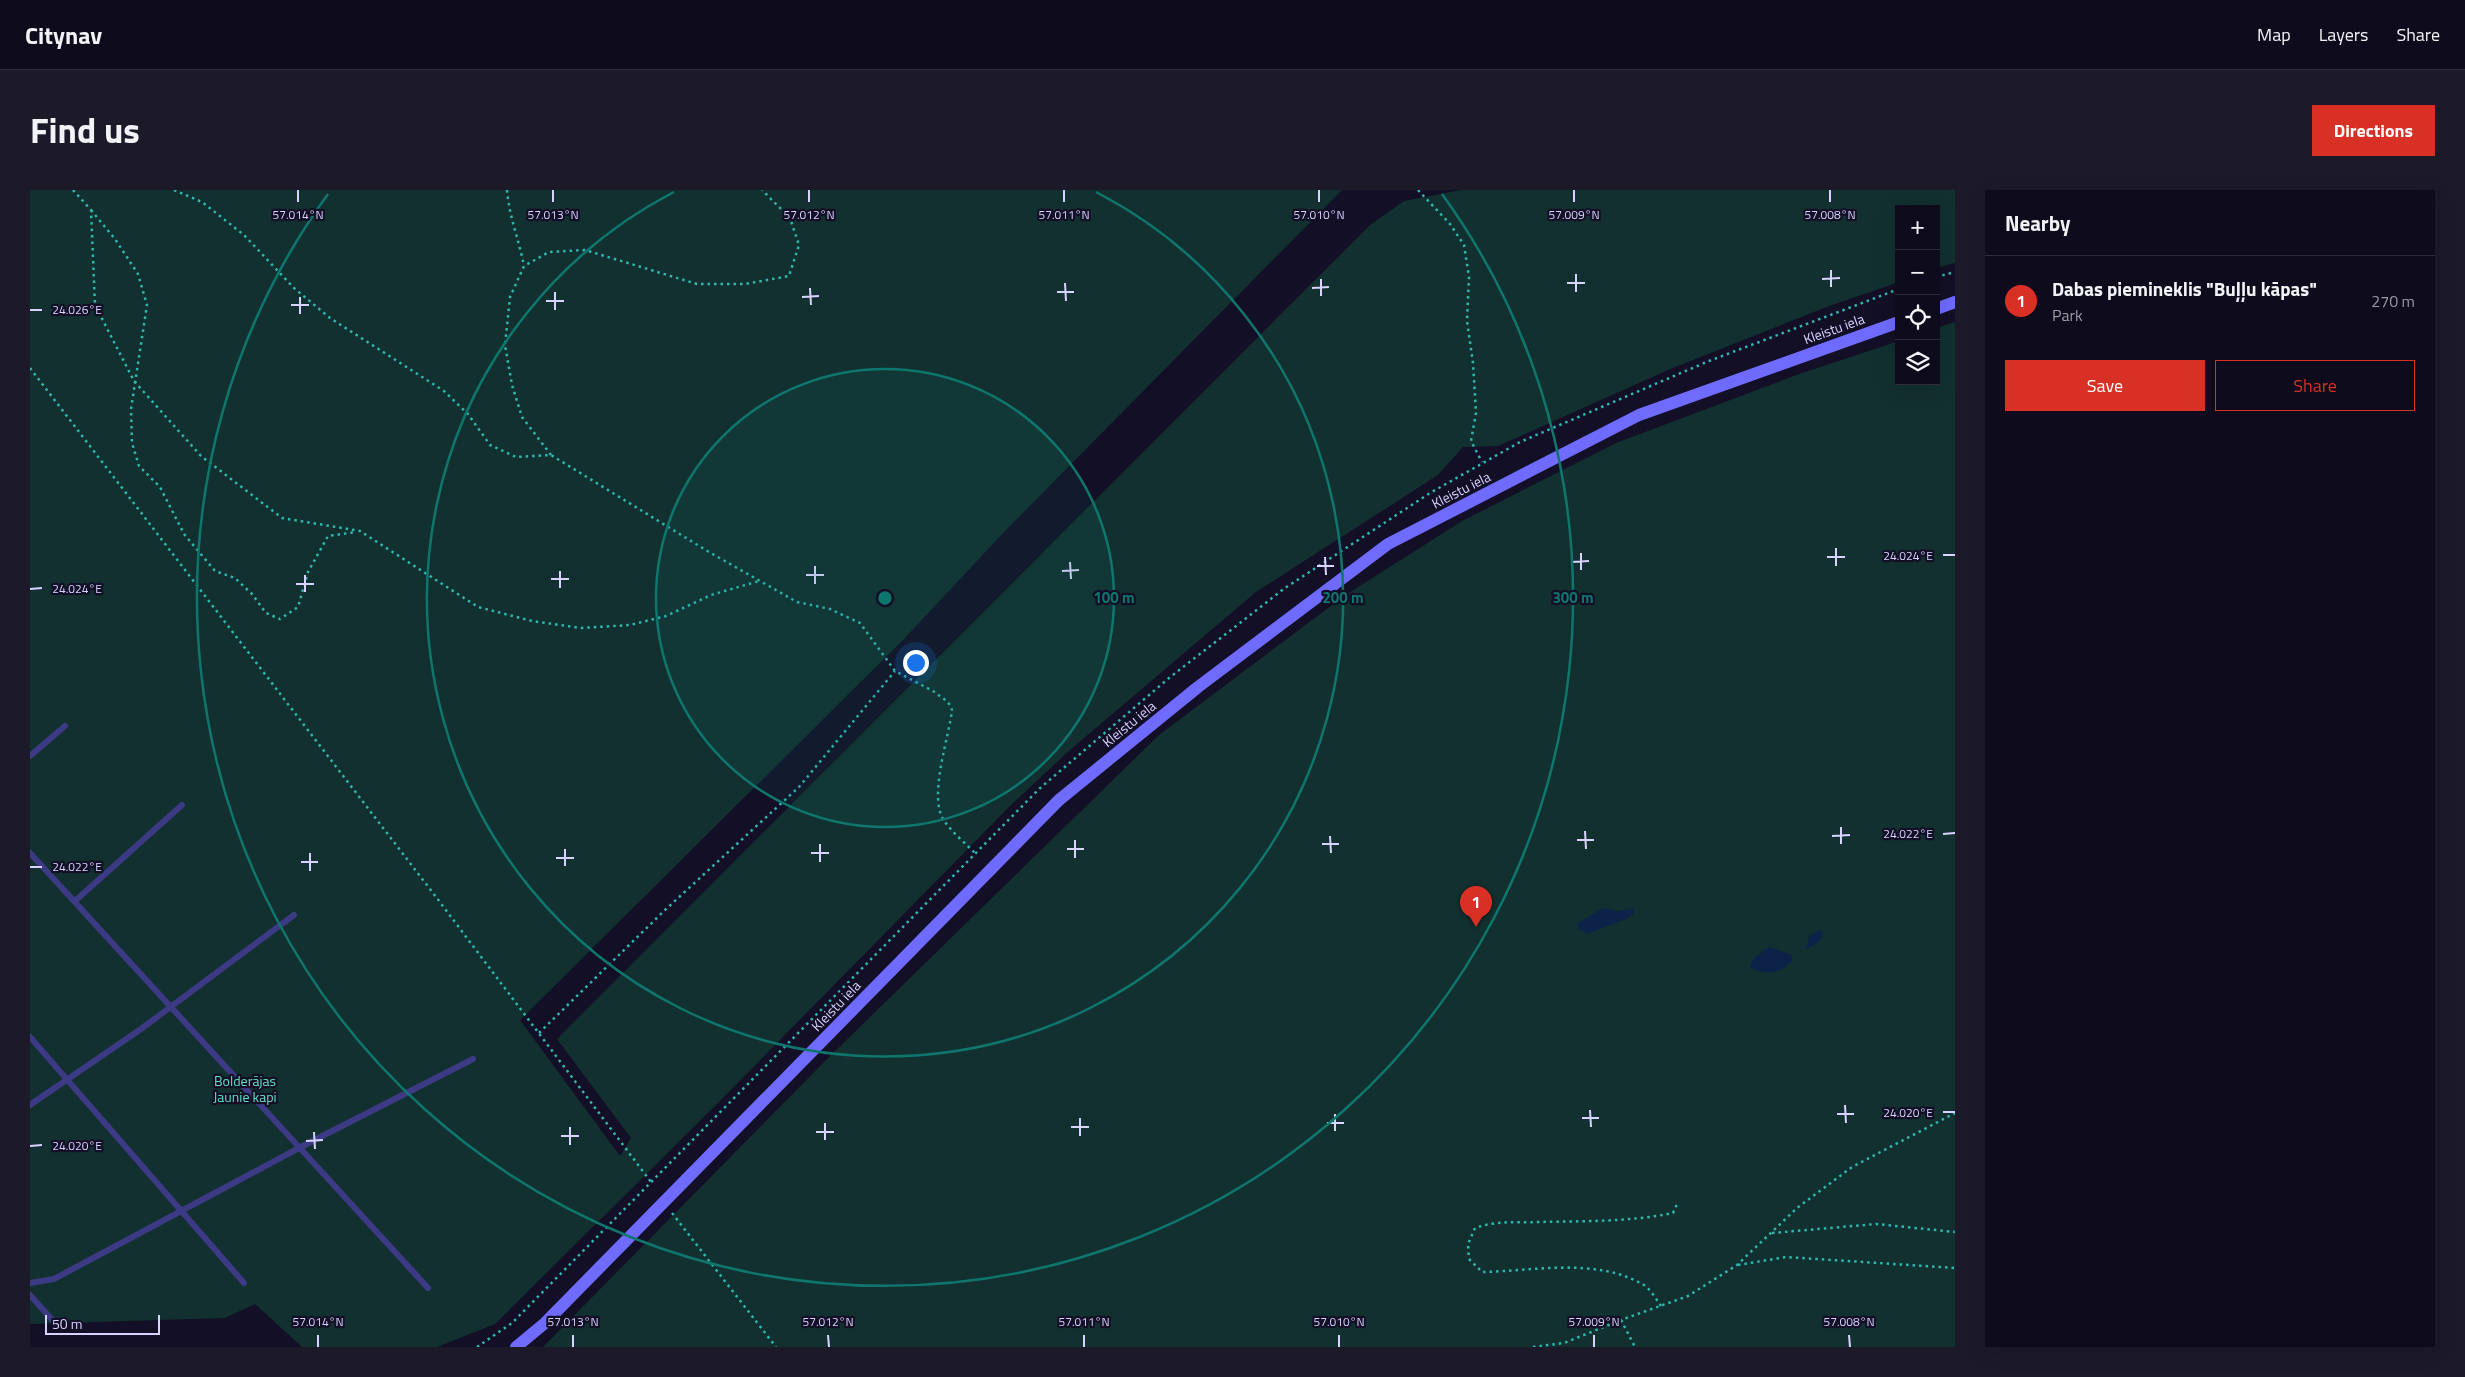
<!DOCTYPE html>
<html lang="en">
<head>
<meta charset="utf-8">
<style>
  :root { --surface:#0e0b1c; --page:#1c1929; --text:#f1f3f6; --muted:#9b9ba3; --line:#2e2b3b; --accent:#d93025 }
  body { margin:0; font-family:"Titillium Web",sans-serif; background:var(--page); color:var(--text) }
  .controls { position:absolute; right:15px; top:15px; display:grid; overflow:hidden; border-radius:0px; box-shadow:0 5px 20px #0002 }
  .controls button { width:45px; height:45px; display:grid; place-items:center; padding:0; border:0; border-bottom:1px solid var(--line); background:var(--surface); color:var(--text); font:25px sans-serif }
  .scale { position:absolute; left:15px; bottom:12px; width:115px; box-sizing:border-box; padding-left:5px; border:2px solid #d9d4ff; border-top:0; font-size:14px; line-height:18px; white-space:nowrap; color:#d9d4ff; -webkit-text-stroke:4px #130f26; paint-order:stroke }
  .you { position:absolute; left:885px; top:472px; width:18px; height:18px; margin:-12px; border:4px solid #fff; border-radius:50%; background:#1a73e8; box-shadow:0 0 0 8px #1a73e833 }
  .badge { display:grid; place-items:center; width:32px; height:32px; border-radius:50%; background:var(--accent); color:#fff; font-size:16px; font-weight:700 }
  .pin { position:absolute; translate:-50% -41px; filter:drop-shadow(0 1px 2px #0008) }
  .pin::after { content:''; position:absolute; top:26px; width:18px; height:15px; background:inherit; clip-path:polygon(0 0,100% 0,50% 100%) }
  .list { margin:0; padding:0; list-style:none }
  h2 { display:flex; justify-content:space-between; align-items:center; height:65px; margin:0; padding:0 20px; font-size:21px }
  h2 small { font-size:16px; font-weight:400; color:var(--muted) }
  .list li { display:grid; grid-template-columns:32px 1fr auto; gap:15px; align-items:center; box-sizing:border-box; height:90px; padding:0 20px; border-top:1px solid var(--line) }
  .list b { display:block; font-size:19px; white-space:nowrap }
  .list p { margin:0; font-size:16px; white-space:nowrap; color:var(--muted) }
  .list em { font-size:16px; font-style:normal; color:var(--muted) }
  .actions { display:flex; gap:10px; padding:15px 20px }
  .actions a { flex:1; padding:11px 0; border:1px solid var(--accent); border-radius:0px; text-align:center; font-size:18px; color:var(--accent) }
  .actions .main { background:var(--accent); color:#fff }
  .icon { flex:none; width:28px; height:28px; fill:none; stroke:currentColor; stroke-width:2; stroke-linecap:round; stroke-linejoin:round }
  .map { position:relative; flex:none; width:1925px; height:1157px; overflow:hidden; border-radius:0px }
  header { display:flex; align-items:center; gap:30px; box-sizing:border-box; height:70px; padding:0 25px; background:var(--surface); border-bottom:1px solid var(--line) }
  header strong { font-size:24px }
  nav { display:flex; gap:28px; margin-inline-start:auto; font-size:18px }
  .intro { display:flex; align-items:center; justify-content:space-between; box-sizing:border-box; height:120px; padding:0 30px }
  h1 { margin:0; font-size:35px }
  .button { padding:12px 22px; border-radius:0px; background:var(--accent); color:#fff; font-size:18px; font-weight:700 }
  main { display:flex; gap:30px; padding:0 30px }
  aside { flex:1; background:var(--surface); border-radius:0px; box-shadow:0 5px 20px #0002 }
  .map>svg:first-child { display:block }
</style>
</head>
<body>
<header>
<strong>Citynav</strong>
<nav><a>Map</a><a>Layers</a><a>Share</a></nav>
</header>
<div class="intro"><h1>Find us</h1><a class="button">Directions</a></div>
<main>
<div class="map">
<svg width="1925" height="1157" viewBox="0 0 1925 1157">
  <rect width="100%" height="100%" fill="#130f26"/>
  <g fill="#12302f">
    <polygon points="0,0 1312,0 975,341 872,451 490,830 590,966 601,948 527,849 1340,35 1374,11 1431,0 1925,0 1925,73 1906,78 1906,19 1869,19 1869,92 1794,118 1638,180 1468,256 1433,257 1408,285 1226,402 1040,560 982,614 688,913 465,1134 407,1157 272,1157 225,1114 195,1128 0,1134"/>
    <polygon points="1925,132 1925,1157 513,1157 797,869 1129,545 1314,406 1432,331 1586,253 1769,184 1869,151 1869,191 1906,191 1906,138"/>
  </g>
  <g fill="#0c2248">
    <polygon points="1573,718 1587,721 1604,718 1604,723 1596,729 1557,744 1548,738 1548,733"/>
    <polygon points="1790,740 1793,743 1790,751 1776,760 1779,746"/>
    <path d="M1739 757 1762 765V771C1751 783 1734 786 1720 777L1723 769Z"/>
  </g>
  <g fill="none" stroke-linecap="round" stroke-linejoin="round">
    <g stroke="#2fb8b0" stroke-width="2.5" stroke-dasharray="2.5 4" stroke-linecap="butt">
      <polyline points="43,0 61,20 65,115 104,191 171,266 252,328 330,341 448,417 502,431 551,438 600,435 636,426 681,405 729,391"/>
      <path d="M144 0 172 12 214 45 264 98 300 128 414 201 438 224 460 255 486 267 521 265 679 362 767 412 800 419 830 433 865 481 903 501 918 512 922 520C919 548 897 609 915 632 923 643 935 653 945 663"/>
      <path d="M477 0C479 26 489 50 494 76"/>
      <polyline points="1388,0 1420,34 1434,55 1439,87 1437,131 1443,173 1446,223 1441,251 1452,272"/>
      <polyline points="61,20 85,49 108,84 117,115 101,219 102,253 109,276 130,297 154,344 185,381 205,388 222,404 236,423 250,429 268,417 278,382 298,346 326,342"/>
      <polyline points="1906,87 1925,82"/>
      <polyline points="0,178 403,703 621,992"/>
      <polyline points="521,265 492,227 482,195 475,155 480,107 494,76 519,62 555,60 667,94 715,94 759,86 769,55 760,28 732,0"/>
      <polyline points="509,843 635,720 769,597 865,481"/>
      <polyline points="642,1023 746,1157"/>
      <polyline points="1742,1043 1846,1034 1925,1042"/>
      <polyline points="1708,1075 1756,1067 1925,1078"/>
      <path d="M1631 1116C1626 1109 1621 1100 1614 1095 1566 1067 1505 1081 1452 1082L1439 1069 1438 1054 1445 1038C1469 1030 1484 1033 1509 1032 1554 1031 1599 1032 1643 1023L1648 1012"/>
      <polyline points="1591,1130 1605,1157"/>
      <polyline points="447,1157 482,1133 1009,599 1139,488 1255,398 1400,303 1490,252 1679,171 1869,99"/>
      <polyline points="1503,1157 1534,1153 1591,1130 1658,1106 1707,1075 1767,1018 1822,977 1925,923"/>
    </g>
    <g stroke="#3d3a85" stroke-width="6">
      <polyline points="0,566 35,536"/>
      <polyline points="0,663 398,1098"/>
      <polyline points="45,711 152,615"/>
      <polyline points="0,847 214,1093"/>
      <polyline points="0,915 111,839 264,725"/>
      <polyline points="0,1093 24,1089 269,958 443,869"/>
      <polyline points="0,1105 25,1133"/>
    </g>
    <g stroke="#6f6bff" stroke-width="12">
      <polyline points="1906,119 1925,112"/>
      <polyline points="486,1157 515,1133 1029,610 1168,497 1358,354 1609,225 1869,132"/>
    </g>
  </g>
  <path fill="none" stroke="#d9d4ff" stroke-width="2" d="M268 0V12M523 0V12M779 0V12M1034 0V12M1289 0V12M1544 0V12M1800 0V12M1801 80V97M1546 84V102M1291 89V106M1792 89 1810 88M1035 93 1036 111M1537 93H1555M780 98 781 115M1282 98 1299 97M525 102V120M1027 102H1044M270 107V124M772 107 789 106M516 111H534M261 115H279M0 120H12M1806 358V376M1551 363V380M1913 365H1925M1295 367 1296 385M1797 367H1815M1040 372 1041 389M1542 372 1559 371M785 376V394M1287 376H1304M530 381V398M1032 381 1049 380M275 385V402M776 385H794M521 389H539M266 394H284M0 399 12 398M1811 637V654M1555 641 1556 659M1913 644 1925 643M1300 646 1301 663M1802 646 1820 645M1045 650V668M1547 650H1564M790 654V672M1292 654H1309M535 659V676M1037 659H1054M280 663V681M781 663H799M526 668H544M271 672H288M0 677H12M1815 915 1816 933M1560 920 1561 937M1913 922H1925M1305 924V941M1807 924H1824M1050 928V946M1552 928H1569M795 933V950M1297 933H1314M540 937V955M1041 937H1059M284 942 285 959M786 942H804M531 946H549M276 951 293 950M0 956 12 955M288 1145V1157M543 1145V1157M798 1145 799 1157M1054 1145V1157M1309 1145V1157M1564 1145V1157M1819 1145 1820 1157"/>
  <circle cx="855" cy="408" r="229" fill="#0f766e" fill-opacity=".12"/>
  <g fill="none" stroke="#0f766e" stroke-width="2.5">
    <circle cx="855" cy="408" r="229"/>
    <path d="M1066 2A458 458 0 1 1 644 2"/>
    <path d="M1412 4A688 688 0 1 1 298 4"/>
  </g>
  <g text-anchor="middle" stroke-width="4.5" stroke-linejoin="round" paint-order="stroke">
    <g font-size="14" fill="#d9d4ff" stroke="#130f26">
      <text transform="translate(1804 139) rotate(-20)" y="5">Kleistu iela</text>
      <text transform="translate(1431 300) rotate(-27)" y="5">Kleistu iela</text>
      <text transform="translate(1099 534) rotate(-39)" y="5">Kleistu iela</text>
      <text transform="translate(806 816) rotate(-46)" y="5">Kleistu iela</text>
    </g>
    <g font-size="14" fill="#5fe0c0" stroke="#130f26">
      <text x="215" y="896">Bolderājas<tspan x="215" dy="16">Jaunie kapi</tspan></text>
    </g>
  </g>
  <g font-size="12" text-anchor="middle" fill="#d9d4ff" stroke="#130f26" stroke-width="4.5" stroke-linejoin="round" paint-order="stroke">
    <text x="268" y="29">57.014°N</text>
    <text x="523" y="29">57.013°N</text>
    <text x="779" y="29">57.012°N</text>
    <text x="1034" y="29">57.011°N</text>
    <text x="1289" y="29">57.010°N</text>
    <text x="1544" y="29">57.009°N</text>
    <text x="1800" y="29">57.008°N</text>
    <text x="47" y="124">24.026°E</text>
    <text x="1878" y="370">24.024°E</text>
    <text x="47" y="403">24.024°E</text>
    <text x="1878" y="648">24.022°E</text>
    <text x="47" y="681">24.022°E</text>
    <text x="1878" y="927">24.020°E</text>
    <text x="47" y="960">24.020°E</text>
    <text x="288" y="1136">57.014°N</text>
    <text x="543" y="1136">57.013°N</text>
    <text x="798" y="1136">57.012°N</text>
    <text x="1054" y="1136">57.011°N</text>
    <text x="1309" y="1136">57.010°N</text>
    <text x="1564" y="1136">57.009°N</text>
    <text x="1819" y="1136">57.008°N</text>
  </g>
  <circle cx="855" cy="408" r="8" fill="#0f766e" stroke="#130f26" stroke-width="2.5"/>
  <g font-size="15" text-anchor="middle" font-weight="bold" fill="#0f766e" stroke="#130f26" stroke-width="4.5" stroke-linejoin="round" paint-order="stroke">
    <text x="1084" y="413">100 m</text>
    <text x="1313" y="413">200 m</text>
    <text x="1543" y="413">300 m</text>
  </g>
</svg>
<div class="controls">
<button>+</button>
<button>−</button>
<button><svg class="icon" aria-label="locate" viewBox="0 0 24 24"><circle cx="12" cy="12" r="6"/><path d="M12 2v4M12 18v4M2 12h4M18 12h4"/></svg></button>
<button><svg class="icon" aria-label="layers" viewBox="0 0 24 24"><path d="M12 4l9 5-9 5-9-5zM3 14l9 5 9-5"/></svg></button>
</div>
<div class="scale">50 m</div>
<div class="you"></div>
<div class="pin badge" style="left:1446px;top:737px">1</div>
</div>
<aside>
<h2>Nearby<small></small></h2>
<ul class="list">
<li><span class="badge">1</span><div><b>Dabas piemineklis &quot;Buļļu kāpas&quot;</b><p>Park</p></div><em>270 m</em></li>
</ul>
<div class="actions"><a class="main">Save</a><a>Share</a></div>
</aside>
</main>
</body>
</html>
